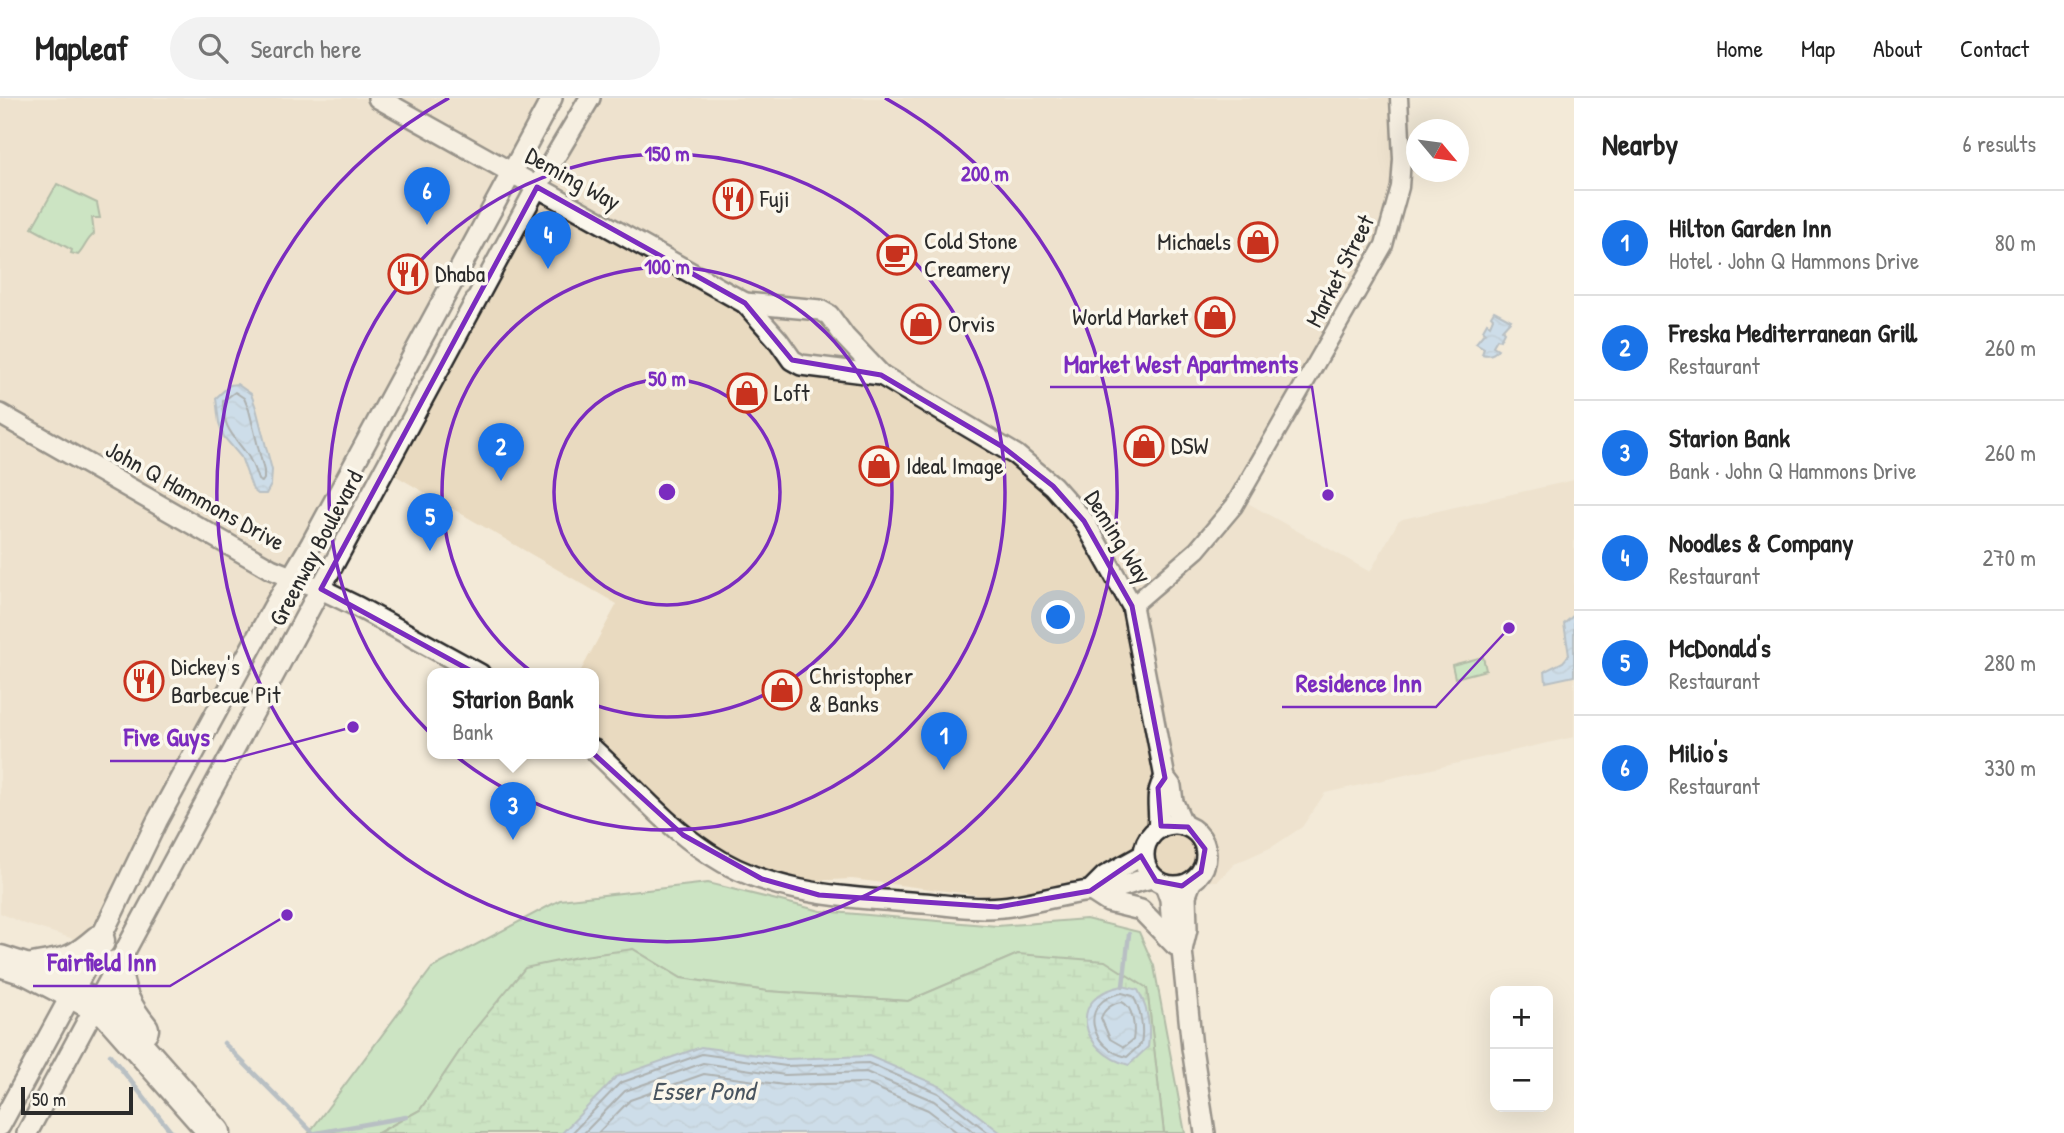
<!DOCTYPE html>
<html lang="en">
<head>
<meta charset="utf-8">
<style>
  :root { --surface:#fff; --page:#f2f2f2; --text:#222; --muted:#767676; --line:#e0e0e0; --accent:#1a73e8 }
  body { margin:0; font-family:"Patrick Hand",sans-serif; background:var(--page); color:var(--text) }
  .controls { position:absolute; right:21px; bottom:21px; display:grid; overflow:hidden; border-radius:14px; box-shadow:0 7px 28px #0002 }
  .controls button { width:63px; height:63px; display:grid; place-items:center; padding:0; border:0; border-bottom:2px solid var(--line); background:var(--surface); color:var(--text); font:35px sans-serif }
  .compass { position:absolute; left:1406px; top:21px; width:63px; height:63px; border-radius:50%; background:var(--surface); box-shadow:0 7px 28px #0002; rotate:119deg }
  .scale { position:absolute; left:21px; bottom:18px; width:112px; box-sizing:border-box; padding-left:7px; border:4px solid #2b2b2b; border-top:0; font-size:19px; line-height:24px; white-space:nowrap; color:#2b2b2b; -webkit-text-stroke:5px #fbf7ec; paint-order:stroke }
  .you { position:absolute; left:1059px; top:520px; width:24px; height:24px; margin:-18px; border:5px solid #fff; border-radius:50%; background:#1a73e8; box-shadow:0 0 0 10px #1a73e833 }
  .badge { display:grid; place-items:center; width:46px; height:46px; border-radius:50%; background:var(--accent); color:#fff; font-size:23px; font-weight:700 }
  .pin { position:absolute; translate:-50% -58px; filter:drop-shadow(0 2px 4px #0008) }
  .pin::after { content:''; position:absolute; top:37px; width:24px; height:21px; background:inherit; clip-path:polygon(0 0,100% 0,50% 100%) }
  .popup { position:absolute; left:427px; top:570px; width:172px; height:91px; box-sizing:border-box; display:grid; place-content:center; border-radius:14px; background:var(--surface); filter:drop-shadow(0 2px 5px #0005); font-size:23px; white-space:nowrap; color:var(--muted) }
  .popup b { font-size:26px; color:var(--text) }
  .popup::after { content:''; position:absolute; left:50%; top:100%; margin-left:-14px; border:14px solid transparent; border-top-color:var(--surface) }
  .list { margin:0; padding:0; list-style:none }
  h2 { display:flex; justify-content:space-between; align-items:center; height:91px; margin:0; padding:0 28px; font-size:30px }
  h2 small { font-size:23px; font-weight:400; color:var(--muted) }
  .list li { display:grid; grid-template-columns:46px 1fr auto; gap:21px; align-items:center; box-sizing:border-box; height:105px; padding:0 28px; border-top:2px solid var(--line) }
  .list b { display:block; font-size:26px; white-space:nowrap }
  .list p { margin:0; font-size:23px; white-space:nowrap; color:var(--muted) }
  .list em { font-size:23px; font-style:normal; color:var(--muted) }
  .icon { flex:none; width:38px; height:38px; fill:none; stroke:currentColor; stroke-width:2; stroke-linecap:round; stroke-linejoin:round }
  .map { position:relative; flex:none; width:1574px; height:1035px; overflow:hidden }
  header { display:flex; align-items:center; gap:42px; box-sizing:border-box; height:98px; padding:0 35px; background:var(--surface); border-bottom:2px solid var(--line) }
  header strong { font-size:33px }
  nav { display:flex; gap:38px; margin-inline-start:auto; font-size:24px }
  .search { width:490px; height:63px; background:var(--page); display:flex; align-items:center; gap:18px; box-sizing:border-box; padding:0 24px; border-radius:38px; color:var(--muted); font-size:26px }
  main { display:flex }
  aside { flex:1; background:var(--surface) }
  .map>svg:first-child { display:block }
</style>
</head>
<body>
<header>
<strong>Mapleaf</strong>
<div class="search"><svg class="icon" aria-label="search" viewBox="0 0 24 24"><circle cx="10" cy="10" r="6"/><path d="M15 15l6 6"/></svg>Search here</div>
<nav><a>Home</a><a>Map</a><a>About</a><a>Contact</a></nav>
</header>
<main>
<div class="map">
<svg width="1574" height="1035" viewBox="0 0 1574 1035">
  <defs>
    <pattern id="wetland-marsh" width="20" height="14" patternUnits="userSpaceOnUse" patternTransform="scale(1.75)"><rect width="20" height="14" fill="#9ddea8"/><path d="M1 5h8M5 5V1M11 12h8M15 12V8" fill="none" stroke="#87bf91"/></pattern>
    <pattern id="water-waves" width="16" height="10" patternUnits="userSpaceOnUse" patternTransform="scale(1.75)"><rect width="16" height="10" fill="#a1cffc"/><path d="M0 5q4-4 8 0t8 0" fill="none" stroke="#8bb2d8"/></pattern>
  </defs>
  <rect width="100%" height="100%" fill="#f3ead8"/>
  <filter id="ink" filterUnits="userSpaceOnUse"><feTurbulence type="fractalNoise" baseFrequency=".0143" numOctaves="2"/><feDisplacementMap in="SourceGraphic" scale="14" xChannelSelector="R" yChannelSelector="G"/><feConvolveMatrix kernelMatrix="1 2 1 2 8 2 1 2 1" color-interpolation-filters="sRGB"/></filter>
  <g filter="url(#ink)">
    <g fill="#e9dac0">
      <polygon points="0,0 552,0 379,301 351,344 311,446 138,744 84,844 25,826 0,815"/>
      <polygon points="599,0 1399,0 1396,115 1239,400 1370,474 1398,424 1403,421 1574,382 1574,639 1325,695 1302,729 1272,749 1234,766 1218,783 1068,789 993,799 852,781 808,783 774,777 716,752 668,718 594,647 594,576 579,576 617,506 391,375 536,105"/>
    </g>
    <g fill="#9ddea8" stroke="#64846a" stroke-width="2">
      <path d="M57 86 97 105 100 120H92L94 136C86 142 85 150 78 157L71 155 72 152 32 130Z"/>
      <polygon points="1483,559 1486,572 1455,580 1452,567"/>
      <polygon points="708,785 821,813 997,828 1086,821 1139,834 1154,868 1185,1035 1164,1035 1147,891 1018,856 908,903 767,893 681,880 633,851 474,932 420,1012 378,1035 309,1035 432,870 560,802"/>
    </g>
    <polygon fill="url(#wetland-marsh)" stroke="#64846a" stroke-width="2" points="633,851 681,880 767,893 908,903 1018,856 1105,863 1147,890 1164,1035 378,1035 420,1012 474,932 525,870 577,859"/>
    <g fill="url(#water-waves)" stroke="#728da8" stroke-width="2">
      <path d="M1494 213 1511 222 1502 232 1504 234 1500 242 1497 241 1493 248 1498 251C1494 257 1489 258 1482 256L1484 250 1476 245 1485 234 1483 232 1487 225 1490 227 1493 220 1491 218Z"/>
      <polygon points="237,286 251,296 256,310 272,372 271,387 266,396 258,396 253,392 241,359 224,339 219,325 216,300 230,287"/>
      <polygon points="1574,517 1574,578 1546,584 1545,573 1563,564 1569,557 1564,526"/>
      <path d="M1123 888 1138 892C1148 910 1151 929 1148 949L1129 967C1081 955 1065 898 1123 888Z"/>
      <polygon points="701,949 787,961 869,958 942,989 1001,1035 562,1035 616,979"/>
    </g>
    <g fill="none" stroke-linecap="round" stroke-linejoin="round">
      <g stroke="#5a6d7f" stroke-width="2">
        <path d="M235 294 244 300 249 312 264 373V381L262 384 258 382C255 373 252 363 246 355 232 336 223 330 223 303Z"/>
        <path d="M1122 895 1133 898C1141 912 1144 931 1141 946L1127 959C1090 951 1077 903 1122 895Z"/>
        <path d="M1122 904C1134 909 1135 931 1133 942L1124 949 1110 941 1101 920C1104 911 1113 905 1122 904Z"/>
        <polyline points="572,1035 620,985 702,956 786,968 868,965 938,995 989,1035"/>
        <polyline points="584,1035 625,993 703,965 785,977 866,974 934,1003 975,1035"/>
        <polyline points="598,1035 630,1002 704,976 784,987 865,985 928,1012 958,1035"/>
      </g>
      <g stroke="#728da8" stroke-width="4.5">
        <polyline points="1123,888 1129,836"/>
        <polyline points="224,945 313,1035"/>
        <polyline points="110,957 172,1035"/>
        <polyline points="316,1035 406,1019"/>
      </g>
      <g stroke="#2b2b2b" stroke-width="21">
        <polyline id="minor" points="1132,508 1197,452 1234,408 1384,147 1400,89 1402,61 1399,0"/>
      </g>
      <g stroke="#2b2b2b" stroke-width="24">
        <g id="tertiary">
          <polyline points="378,0 745,205 778,242 792,262 801,267 881,277"/>
          <polyline points="745,205 820,212 829,217 845,239 881,277 1016,357 1053,388 1084,423 1132,508 1165,680 1171,688 1173,704 1183,727"/>
          <polyline points="0,316 271,471 321,491 358,509 480,576"/>
          <path d="M594 652C632 687 664 726 708 755 772 798 849 799 923 805 949 807 975 812 1002 809 1032 806 1061 796 1091 793 1098 792 1105 793 1112 791 1126 788 1138 782 1153 780"/>
          <circle cx="1175" cy="757" r="31"/>
          <path d="M1158 731C1161 712 1153 697 1165 680"/>
          <polyline points="1165,787 1170,801 1172,831 1182,852 1192,950 1205,1035"/>
          <polyline points="1090,793 1105,778 1143,757"/>
          <polyline points="1091,793 1108,804 1141,812 1175,847"/>
          <polyline points="1182,852 1187,831 1186,797 1191,784"/>
          <polyline points="0,1028 89,864 157,723 274,508 311,446 552,0"/>
          <polyline points="27,1035 537,89 590,0"/>
        </g>
      </g>
      <g stroke="#2b2b2b" stroke-width="35">
        <g id="motorway">
          <polyline points="0,863 28,872 108,914 215,1035"/>
          <path d="M116 868C117 894 127 911 143 931"/>
          <path d="M28 872C65 864 69 869 99 843"/>
        </g>
      </g>
      <use href="#minor" stroke="#fbf7ec" stroke-width="16"/>
      <use href="#tertiary" stroke="#fbf7ec" stroke-width="19"/>
      <use href="#motorway" stroke="#fbf7ec" stroke-width="30"/>
    </g>
  </g>
  <path d="M0 0H1574V1035H0ZM537 89 745 205 792 262 881 277 1003 349 1053 388 1084 423 1132 508 1165 680 1158 690 1161 728 1188 729 1205 751 1201 774 1182 788 1156 783 1141 758 1090 793 998 809 819 797 762 781 683 737 550 616 321 491Z" fill="#f3ead8" fill-opacity=".55" fill-rule="evenodd"/>
  <path fill="none" stroke="#7b2cbf" stroke-width="5" stroke-linejoin="round" d="M537 89 745 205 792 262 881 277 1003 349 1053 388 1084 423 1132 508 1165 680 1158 690 1161 728 1188 729 1205 751 1201 774 1182 788 1156 783 1141 758 1090 793 998 809 819 797 762 781 683 737 550 616 321 491Z"/>
  <g fill="none" stroke="#7b2cbf" stroke-width="3.5">
    <circle cx="667" cy="394" r="113"/>
    <circle cx="667" cy="394" r="225"/>
    <circle cx="667" cy="394" r="338"/>
    <path d="M885 0A450 450 0 1 1 449 0"/>
  </g>
  <defs>
    <g id="restaurant-ring" transform="scale(2.0125)"><circle r="9.5" fill="#fbf7ec" stroke="#c8321e" stroke-width="1.5"/><path d="M-5-6h1v4h1v-4h1v4h1v-4h1v5L-1.5 .5V6h-2V.5L-5-1ZM5-6V6H3V1.5H1.5Q1.5-4 5-6Z" fill="#c8321e"/></g>
    <g id="shop-ring" transform="scale(2.0125)"><circle r="9.5" fill="#fbf7ec" stroke="#c8321e" stroke-width="1.5"/><path d="M-5-2.5h2.3a2.7 3.5 0 0 1 5.4 0H5L5.5 6h-11ZM-1.5-2.5h3a1.5 2.3 0 0 0-3 0Z" fill="#c8321e"/></g>
    <g id="cafe-ring" transform="scale(2.0125)"><circle r="9.5" fill="#fbf7ec" stroke="#c8321e" stroke-width="1.5"/><path d="M-5.5-4.5H6V0H3Q3 3.5 0 3.5H-2.5Q-5.5 3.5-5.5 0ZM3-3.2v2h1.7v-2ZM-6 4.5H4V6H-6Z" fill="#c8321e"/></g>
  </defs>
  <g fill-rule="evenodd">
    <use href="#restaurant-ring" x="733" y="101"/>
    <use href="#shop-ring" x="1258" y="144"/>
    <use href="#cafe-ring" x="897" y="157"/>
    <use href="#restaurant-ring" x="408" y="176"/>
    <use href="#shop-ring" x="1215" y="219"/>
    <use href="#shop-ring" x="921" y="226"/>
    <use href="#shop-ring" x="747" y="295"/>
    <use href="#shop-ring" x="1144" y="348"/>
    <use href="#shop-ring" x="879" y="368"/>
    <use href="#restaurant-ring" x="144" y="583"/>
    <use href="#shop-ring" x="782" y="592"/>
  </g>
  <g text-anchor="middle" stroke-width="7" stroke-linejoin="round" paint-order="stroke">
    <g font-size="24" fill="#2b2b2b" stroke="#fbf7ec">
      <text transform="translate(573 81) rotate(29)" y="8">Deming Way</text>
      <text transform="translate(1340 173) rotate(-63)" y="8">Market Street</text>
      <text transform="translate(195 398) rotate(29)" y="8">John Q Hammons Drive</text>
      <text transform="translate(1118 439) rotate(58)" y="8">Deming Way</text>
      <text transform="translate(316 450) rotate(-62)" y="8">Greenway Boulevard</text>
    </g>
    <g font-size="24" fill="#2b2b2b" stroke="#fbf7ec" text-anchor="start">
      <text x="760" y="109">Fuji</text>
      <text x="924" y="151">Cold Stone<tspan x="924" dy="28">Creamery</tspan></text>
      <text x="1231" y="152" text-anchor="end">Michaels</text>
      <text x="435" y="184">Dhaba</text>
      <text x="1188" y="227" text-anchor="end">World Market</text>
      <text x="948" y="234">Orvis</text>
      <text x="774" y="303">Loft</text>
      <text x="1171" y="356">DSW</text>
      <text x="906" y="376">Ideal Image</text>
      <text x="171" y="577">Dickey's<tspan x="171" dy="28">Barbecue Pit</tspan></text>
      <text x="809" y="586">Christopher<tspan x="809" dy="28">&amp; Banks</tspan></text>
    </g>
    <g font-size="26" font-style="italic" fill="#48545f" stroke="#fbf7ec">
      <text x="703" y="1002">Esser Pond</text>
    </g>
  </g>
  <circle cx="667" cy="394" r="10" fill="#7b2cbf" stroke="#fbf7ec" stroke-width="3.5"/>
  <g font-size="21" text-anchor="middle" font-weight="bold" fill="#7b2cbf" stroke="#fbf7ec" stroke-width="7" stroke-linejoin="round" paint-order="stroke">
    <text x="667" y="63">150 m</text>
    <text x="985" y="83">200 m</text>
    <text x="667" y="176">100 m</text>
    <text x="667" y="288">50 m</text>
  </g>
  <path fill="none" stroke="#7b2cbf" stroke-width="2.5" d="M1328 397L1312 289H1050M1509 530L1436 609H1282M353 629L225 663H110M287 817L170 888H33"/>
  <g fill="#7b2cbf" stroke="#fbf7ec" stroke-width="2.5">
    <circle cx="1328" cy="397" r="7"/>
    <circle cx="1509" cy="530" r="7"/>
    <circle cx="353" cy="629" r="7"/>
    <circle cx="287" cy="817" r="7"/>
  </g>
  <g font-size="26" text-anchor="middle" font-weight="bold" fill="#7b2cbf" stroke="#fbf7ec" stroke-width="7" stroke-linejoin="round" paint-order="stroke">
    <text x="1181" y="275">Market West Apartments</text>
    <text x="1359" y="594">Residence Inn</text>
    <text x="167" y="648">Five Guys</text>
    <text x="102" y="873">Fairfield Inn</text>
  </g>
</svg>
<div class="controls">
<button>+</button>
<button>−</button>
</div>
<svg class="compass" viewBox="-18 -18 36 36"><path d="M0-13l5 13h-10z" fill="#e53935"/><path d="M0 13l5-13h-10z" fill="#767676"/></svg>
<div class="scale">50 m</div>
<div class="you"></div>
<div class="pin badge" style="left:944px;top:672px">1</div>
<div class="pin badge" style="left:501px;top:383px">2</div>
<div class="pin badge" style="left:513px;top:742px">3</div>
<div class="popup"><b>Starion Bank</b>Bank</div>
<div class="pin badge" style="left:548px;top:171px">4</div>
<div class="pin badge" style="left:430px;top:453px">5</div>
<div class="pin badge" style="left:427px;top:127px">6</div>
</div>
<aside>
<h2>Nearby<small>6 results</small></h2>
<ul class="list">
<li><span class="badge">1</span><div><b>Hilton Garden Inn</b><p>Hotel · John Q Hammons Drive</p></div><em>80 m</em></li>
<li><span class="badge">2</span><div><b>Freska Mediterranean Grill</b><p>Restaurant</p></div><em>260 m</em></li>
<li><span class="badge">3</span><div><b>Starion Bank</b><p>Bank · John Q Hammons Drive</p></div><em>260 m</em></li>
<li><span class="badge">4</span><div><b>Noodles &amp; Company</b><p>Restaurant</p></div><em>270 m</em></li>
<li><span class="badge">5</span><div><b>McDonald's</b><p>Restaurant</p></div><em>280 m</em></li>
<li><span class="badge">6</span><div><b>Milio's</b><p>Restaurant</p></div><em>330 m</em></li>
</ul>
</aside>
</main>
</body>
</html>
